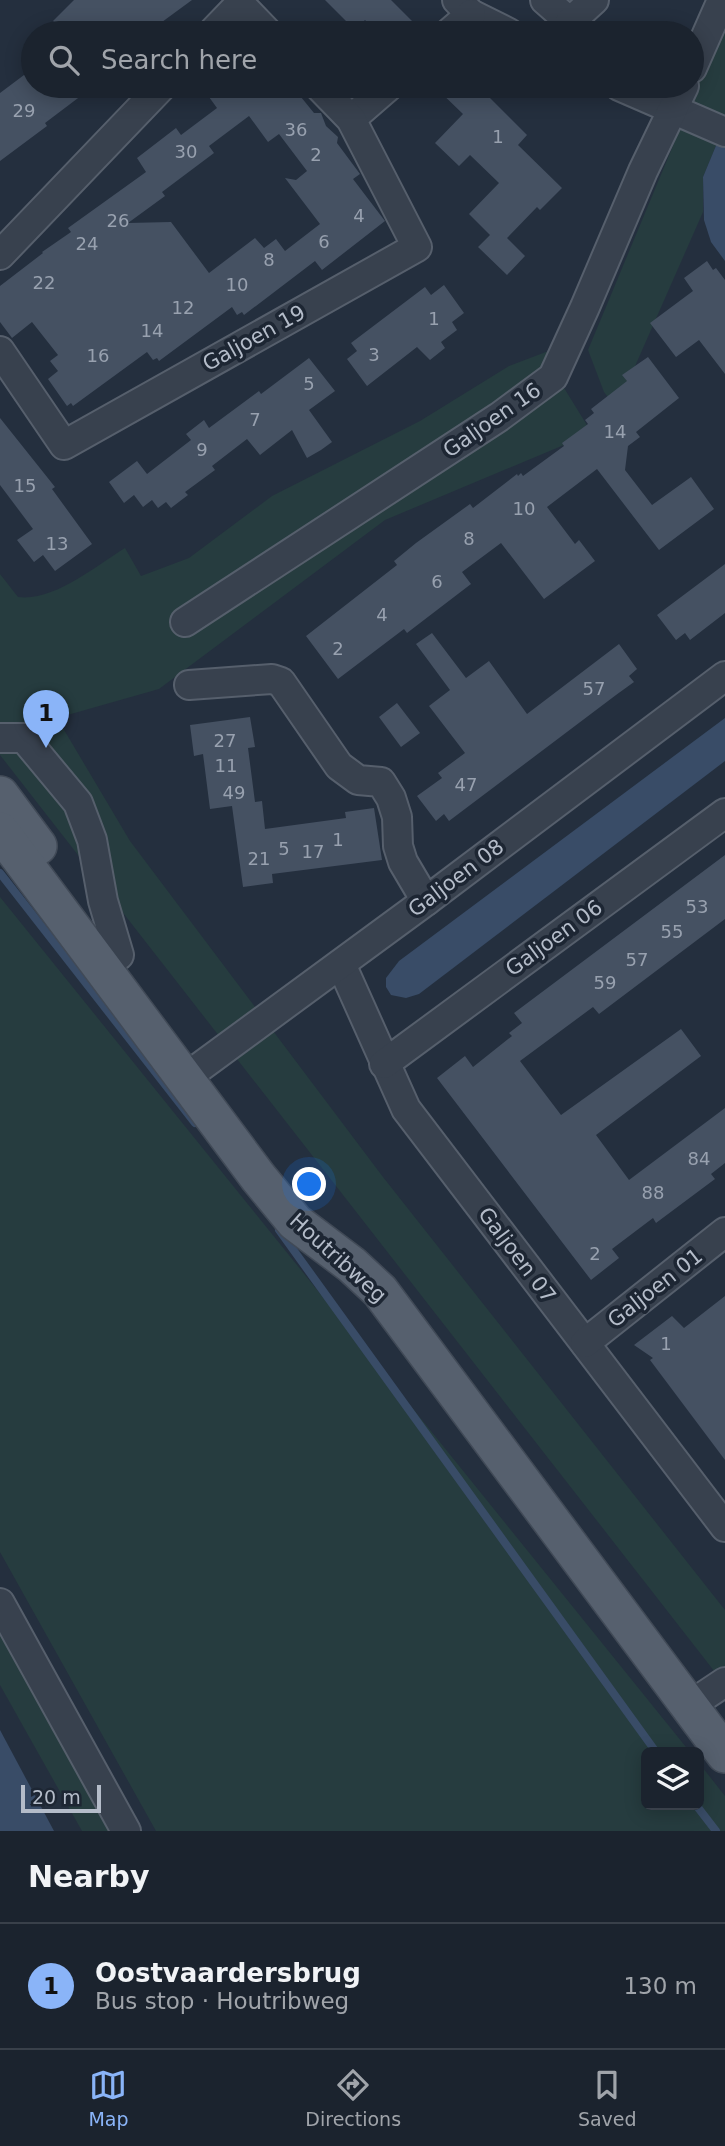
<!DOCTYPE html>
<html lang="en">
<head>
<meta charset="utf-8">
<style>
  :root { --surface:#1b232e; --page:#242b36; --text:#f1f3f6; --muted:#a0a4aa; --line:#39404a; --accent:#8ab4f8 }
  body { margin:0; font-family:"DejaVu Sans",sans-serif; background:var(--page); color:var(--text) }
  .controls { position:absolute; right:21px; bottom:21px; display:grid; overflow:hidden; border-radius:10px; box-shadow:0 4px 18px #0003 }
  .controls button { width:63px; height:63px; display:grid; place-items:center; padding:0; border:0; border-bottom:2px solid var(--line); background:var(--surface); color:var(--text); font:35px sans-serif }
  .scale { position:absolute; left:21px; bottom:18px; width:80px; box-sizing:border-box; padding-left:7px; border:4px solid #b4bcc9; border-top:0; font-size:19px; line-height:24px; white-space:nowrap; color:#b4bcc9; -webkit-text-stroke:5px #1d2633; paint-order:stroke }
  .you { position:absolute; left:310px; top:1185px; width:24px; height:24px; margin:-18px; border:5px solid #fff; border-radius:50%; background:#1a73e8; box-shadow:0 0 0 10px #1a73e833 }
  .badge { display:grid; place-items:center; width:46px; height:46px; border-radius:50%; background:var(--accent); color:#111; font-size:23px; font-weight:700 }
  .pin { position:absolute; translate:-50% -58px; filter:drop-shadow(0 2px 4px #0008) }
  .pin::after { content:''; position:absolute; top:37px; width:24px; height:21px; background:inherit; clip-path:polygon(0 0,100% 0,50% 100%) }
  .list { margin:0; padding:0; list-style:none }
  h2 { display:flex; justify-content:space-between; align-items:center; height:91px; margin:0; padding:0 28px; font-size:30px }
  h2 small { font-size:23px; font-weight:400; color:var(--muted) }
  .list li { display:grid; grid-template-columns:46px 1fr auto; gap:21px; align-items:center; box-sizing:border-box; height:126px; padding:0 28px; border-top:2px solid var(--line) }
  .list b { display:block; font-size:26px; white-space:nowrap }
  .list p { margin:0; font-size:23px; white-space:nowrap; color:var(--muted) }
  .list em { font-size:23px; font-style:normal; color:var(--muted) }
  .icon { flex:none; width:38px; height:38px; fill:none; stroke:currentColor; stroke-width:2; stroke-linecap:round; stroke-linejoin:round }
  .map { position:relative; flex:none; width:725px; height:1831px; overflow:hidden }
  .search { position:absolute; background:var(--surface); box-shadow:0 4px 18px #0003; left:21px; right:21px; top:21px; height:77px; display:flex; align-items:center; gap:18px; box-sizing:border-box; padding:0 24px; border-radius:38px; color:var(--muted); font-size:26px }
  .sheet { height:217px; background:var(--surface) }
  nav { display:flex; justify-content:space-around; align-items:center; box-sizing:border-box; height:98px; border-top:2px solid var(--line); background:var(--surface); font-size:19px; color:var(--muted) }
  nav a { display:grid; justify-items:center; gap:4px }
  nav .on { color:var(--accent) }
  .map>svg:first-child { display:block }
</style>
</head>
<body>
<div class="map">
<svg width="725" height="1831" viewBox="0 0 725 1831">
  <rect width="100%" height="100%" fill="#242f3e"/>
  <g fill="#263c3f">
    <polygon points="725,21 725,124 703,177 703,212 621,398 614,405 604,392 588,350"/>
    <path d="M559 347 548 362 590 430 583 437 385 520 159 689 57 718 130 841 383 1177 725 1610V1685L0 755V574L18 597C53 602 96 566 125 548L141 576 189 558 272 496 420 421 509 366Z"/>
    <polygon points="0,897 690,1752 646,1752 646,1805 699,1805 699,1763 725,1796 725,1831 156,1831 0,1552"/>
    <polygon points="0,1627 111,1831 82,1831 0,1685"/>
  </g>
  <g fill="#394c67">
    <polygon points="725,124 725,261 711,242 704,220 703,177"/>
    <polygon points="725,718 725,761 419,994 406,998 391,995 386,987 386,978 399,961"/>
    <polygon points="0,1730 54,1831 0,1831"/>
  </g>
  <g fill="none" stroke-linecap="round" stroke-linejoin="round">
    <g stroke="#394c67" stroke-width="8">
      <polyline points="0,873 195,1123"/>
      <polyline points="279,1230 656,1752"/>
      <polyline points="696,1805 716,1831"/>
    </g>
  </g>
  <g fill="#455162" fill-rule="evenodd">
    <polygon points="74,0 192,0 147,33 65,33 53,21"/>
    <polygon points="325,0 391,0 413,22 402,33 378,33 365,20 355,30"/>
    <polygon points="32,69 33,86 94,86 45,123 47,126 0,161 0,93"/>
    <path d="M201 86H292L314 113H321L326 126 338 137 337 143 360 174 353 179 385 221 322 270 315 261 244 315 242 312 237 315 232 307 159 361 157 358 153 360 147 352 73 406 71 403 67 406 48 379 58 371 50 361 58 355 32 322 12 338 0 322V286L43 253 42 252 71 232 68 228 146 172 137 158 176 128 181 135 217 108ZM249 116 268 142 279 134 307 171 296 180 285 178 320 224 285 251 276 239 264 248 255 238 209 273 171 222 128 223 165 196 162 192 214 153 209 146Z"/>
    <polygon points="434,86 484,86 484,92 527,135 518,145 562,188 540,210 537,207 507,238 525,256 507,275 478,247 490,235 469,214 499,183 470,155 459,166 435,143 463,114"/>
    <polygon points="707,261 713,270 716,268 725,280 725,374 699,340 676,357 650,323 693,291 684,278"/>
    <polygon points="444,285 464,313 452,322 457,330 441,342 445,348 430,360 417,347 367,386 347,359 357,351 351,343 425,287 431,295"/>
    <polygon points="648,357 679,398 636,432 640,437 628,446 625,470 652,505 691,477 714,509 659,550 597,469 547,507 575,544 579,540 595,561 544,599 501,543 462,572 471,584 407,633 404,629 338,679 306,636 397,565 394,561 416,543 470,504 473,508 517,474 518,476 521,473 523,476 564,446 562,443 588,424 585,420 594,413 591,409 627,381 622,375"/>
    <polygon points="309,358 335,391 309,410 332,442 321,450 307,458 292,430 260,455 247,439 212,466 215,470 185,492 188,495 171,508 166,502 158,508 152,500 143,507 134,495 124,503 109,482 137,461 147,474 191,440 186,434 204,420 209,428 259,391 261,394"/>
    <polygon points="0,418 55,487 52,489 92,544 55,571 43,555 34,562 17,540 33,529 0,485"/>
    <polygon points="725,564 725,613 690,640 685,633 676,640 657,615"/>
    <polygon points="432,633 466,678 489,661 527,714 619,644 637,669 629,676 634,682 616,695 449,821 444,814 436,821 417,796 442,778 438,773 465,753 429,706 450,690 416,644"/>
    <polygon points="397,703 420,733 401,747 379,717"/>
    <polygon points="250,717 255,747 248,748 255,802 262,801 265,829 346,818 345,812 374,808 382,860 272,874 273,883 243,887 232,806 210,809 203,754 194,756 190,725"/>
    <polygon points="725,855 725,919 599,1014 593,1007 520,1061 561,1115 681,1029 701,1056 596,1135 629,1180 725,1108 725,1163 711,1174 715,1179 656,1223 653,1218 612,1249 619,1258 591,1280 437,1078 465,1056 473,1067 512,1036 509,1033 522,1023 514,1013"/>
    <polygon points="725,1296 725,1460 650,1360 653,1358 634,1345 672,1316 684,1328"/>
  </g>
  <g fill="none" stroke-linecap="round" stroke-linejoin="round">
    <g stroke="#565f6c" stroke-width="32">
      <g id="minor">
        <polyline points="457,0 471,14 509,33"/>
        <polyline points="545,0 570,22"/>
        <polyline points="212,33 240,4 268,33"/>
        <polyline points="449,33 471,14"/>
        <polyline points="565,33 570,22 594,0"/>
        <polyline points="692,68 722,0"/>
        <polyline points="619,86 725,132"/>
        <polyline points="351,119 389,86"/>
        <polyline points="0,255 162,86"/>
        <polyline points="0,351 64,445 417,247 351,119 319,86"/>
        <polyline points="185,622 499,417 553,377 585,307 643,171 684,86"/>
        <polyline points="189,685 272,679 281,682 339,766 358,780 381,782 391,798 397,817 398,846 403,862 426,901"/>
        <polyline points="0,738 24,738 78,803 92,840 103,901 119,955"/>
        <polyline points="341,964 406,1109 725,1527"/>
        <polyline points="384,1064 725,813"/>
        <polyline points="185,1078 426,901 725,676"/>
        <polyline points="585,1343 725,1232"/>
        <polyline points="0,1603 126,1831"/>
        <polyline points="689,1706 725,1682"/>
      </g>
    </g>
    <g stroke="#414a57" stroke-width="40">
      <g id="major">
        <polyline points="0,795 38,846"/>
        <polyline points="0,831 258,1177 295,1222 352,1265 380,1291 725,1754"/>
      </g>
    </g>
    <use href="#minor" stroke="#38414e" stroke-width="28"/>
    <use href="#major" stroke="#56606e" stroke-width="37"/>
  </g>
  <g text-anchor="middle" stroke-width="7" stroke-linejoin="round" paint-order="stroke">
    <g font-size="18" fill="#98a1af">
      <text x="24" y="117">29</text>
      <text x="296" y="136">36</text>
      <text x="498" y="143">1</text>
      <text x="186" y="158">30</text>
      <text x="316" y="161">2</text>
      <text x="359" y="222">4</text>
      <text x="118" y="227">26</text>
      <text x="324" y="248">6</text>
      <text x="87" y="250">24</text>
      <text x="269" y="266">8</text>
      <text x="44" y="289">22</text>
      <text x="237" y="291">10</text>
      <text x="183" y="314">12</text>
      <text x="434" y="325">1</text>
      <text x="152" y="337">14</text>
      <text x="374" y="361">3</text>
      <text x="98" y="362">16</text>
      <text x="309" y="390">5</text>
      <text x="255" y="426">7</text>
      <text x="615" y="438">14</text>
      <text x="202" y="456">9</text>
      <text x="25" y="492">15</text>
      <text x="524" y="515">10</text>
      <text x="469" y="545">8</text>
      <text x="57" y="550">13</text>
      <text x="437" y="588">6</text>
      <text x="382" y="621">4</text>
      <text x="338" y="655">2</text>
      <text x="594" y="695">57</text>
      <text x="225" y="747">27</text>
      <text x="226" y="772">11</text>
      <text x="466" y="791">47</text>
      <text x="234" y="799">49</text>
      <text x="338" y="846">1</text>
      <text x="284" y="855">5</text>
      <text x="313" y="858">17</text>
      <text x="259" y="865">21</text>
      <text x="697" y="913">53</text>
      <text x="672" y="938">55</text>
      <text x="637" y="966">57</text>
      <text x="605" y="989">59</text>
      <text x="699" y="1165">84</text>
      <text x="653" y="1199">88</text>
      <text x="595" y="1260">2</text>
      <text x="666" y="1350">1</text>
    </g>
    <g font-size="21" fill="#b4bcc9" stroke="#1d2633">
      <text transform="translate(254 338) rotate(-29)" y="7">Galjoen 19</text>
      <text transform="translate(492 420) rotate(-35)" y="7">Galjoen 16</text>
      <text transform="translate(456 878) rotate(-37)" y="7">Galjoen 08</text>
      <text transform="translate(554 938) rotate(-36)" y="7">Galjoen 06</text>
      <text transform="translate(517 1255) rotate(53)" y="7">Galjoen 07</text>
      <text transform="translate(338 1258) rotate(42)" y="7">Houtribweg</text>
      <text transform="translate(655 1288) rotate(-38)" y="7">Galjoen 01</text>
    </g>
  </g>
</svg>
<div class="controls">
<button><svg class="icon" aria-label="layers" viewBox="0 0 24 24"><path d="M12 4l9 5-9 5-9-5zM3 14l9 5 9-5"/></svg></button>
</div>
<div class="scale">20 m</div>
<div class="you"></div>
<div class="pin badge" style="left:46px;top:748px">1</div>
<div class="search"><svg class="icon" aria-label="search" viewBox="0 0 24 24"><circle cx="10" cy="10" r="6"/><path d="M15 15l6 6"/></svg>Search here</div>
</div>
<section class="sheet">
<h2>Nearby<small></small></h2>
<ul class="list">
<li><span class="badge">1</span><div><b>Oostvaardersbrug</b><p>Bus stop · Houtribweg</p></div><em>130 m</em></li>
</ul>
</section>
<nav>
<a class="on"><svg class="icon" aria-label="map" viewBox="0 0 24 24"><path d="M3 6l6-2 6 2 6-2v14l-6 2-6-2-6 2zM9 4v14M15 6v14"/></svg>Map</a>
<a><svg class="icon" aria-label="directions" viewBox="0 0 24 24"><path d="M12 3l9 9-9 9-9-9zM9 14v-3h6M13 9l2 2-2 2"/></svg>Directions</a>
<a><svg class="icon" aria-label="saved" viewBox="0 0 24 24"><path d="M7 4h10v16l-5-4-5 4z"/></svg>Saved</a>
</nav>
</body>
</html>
